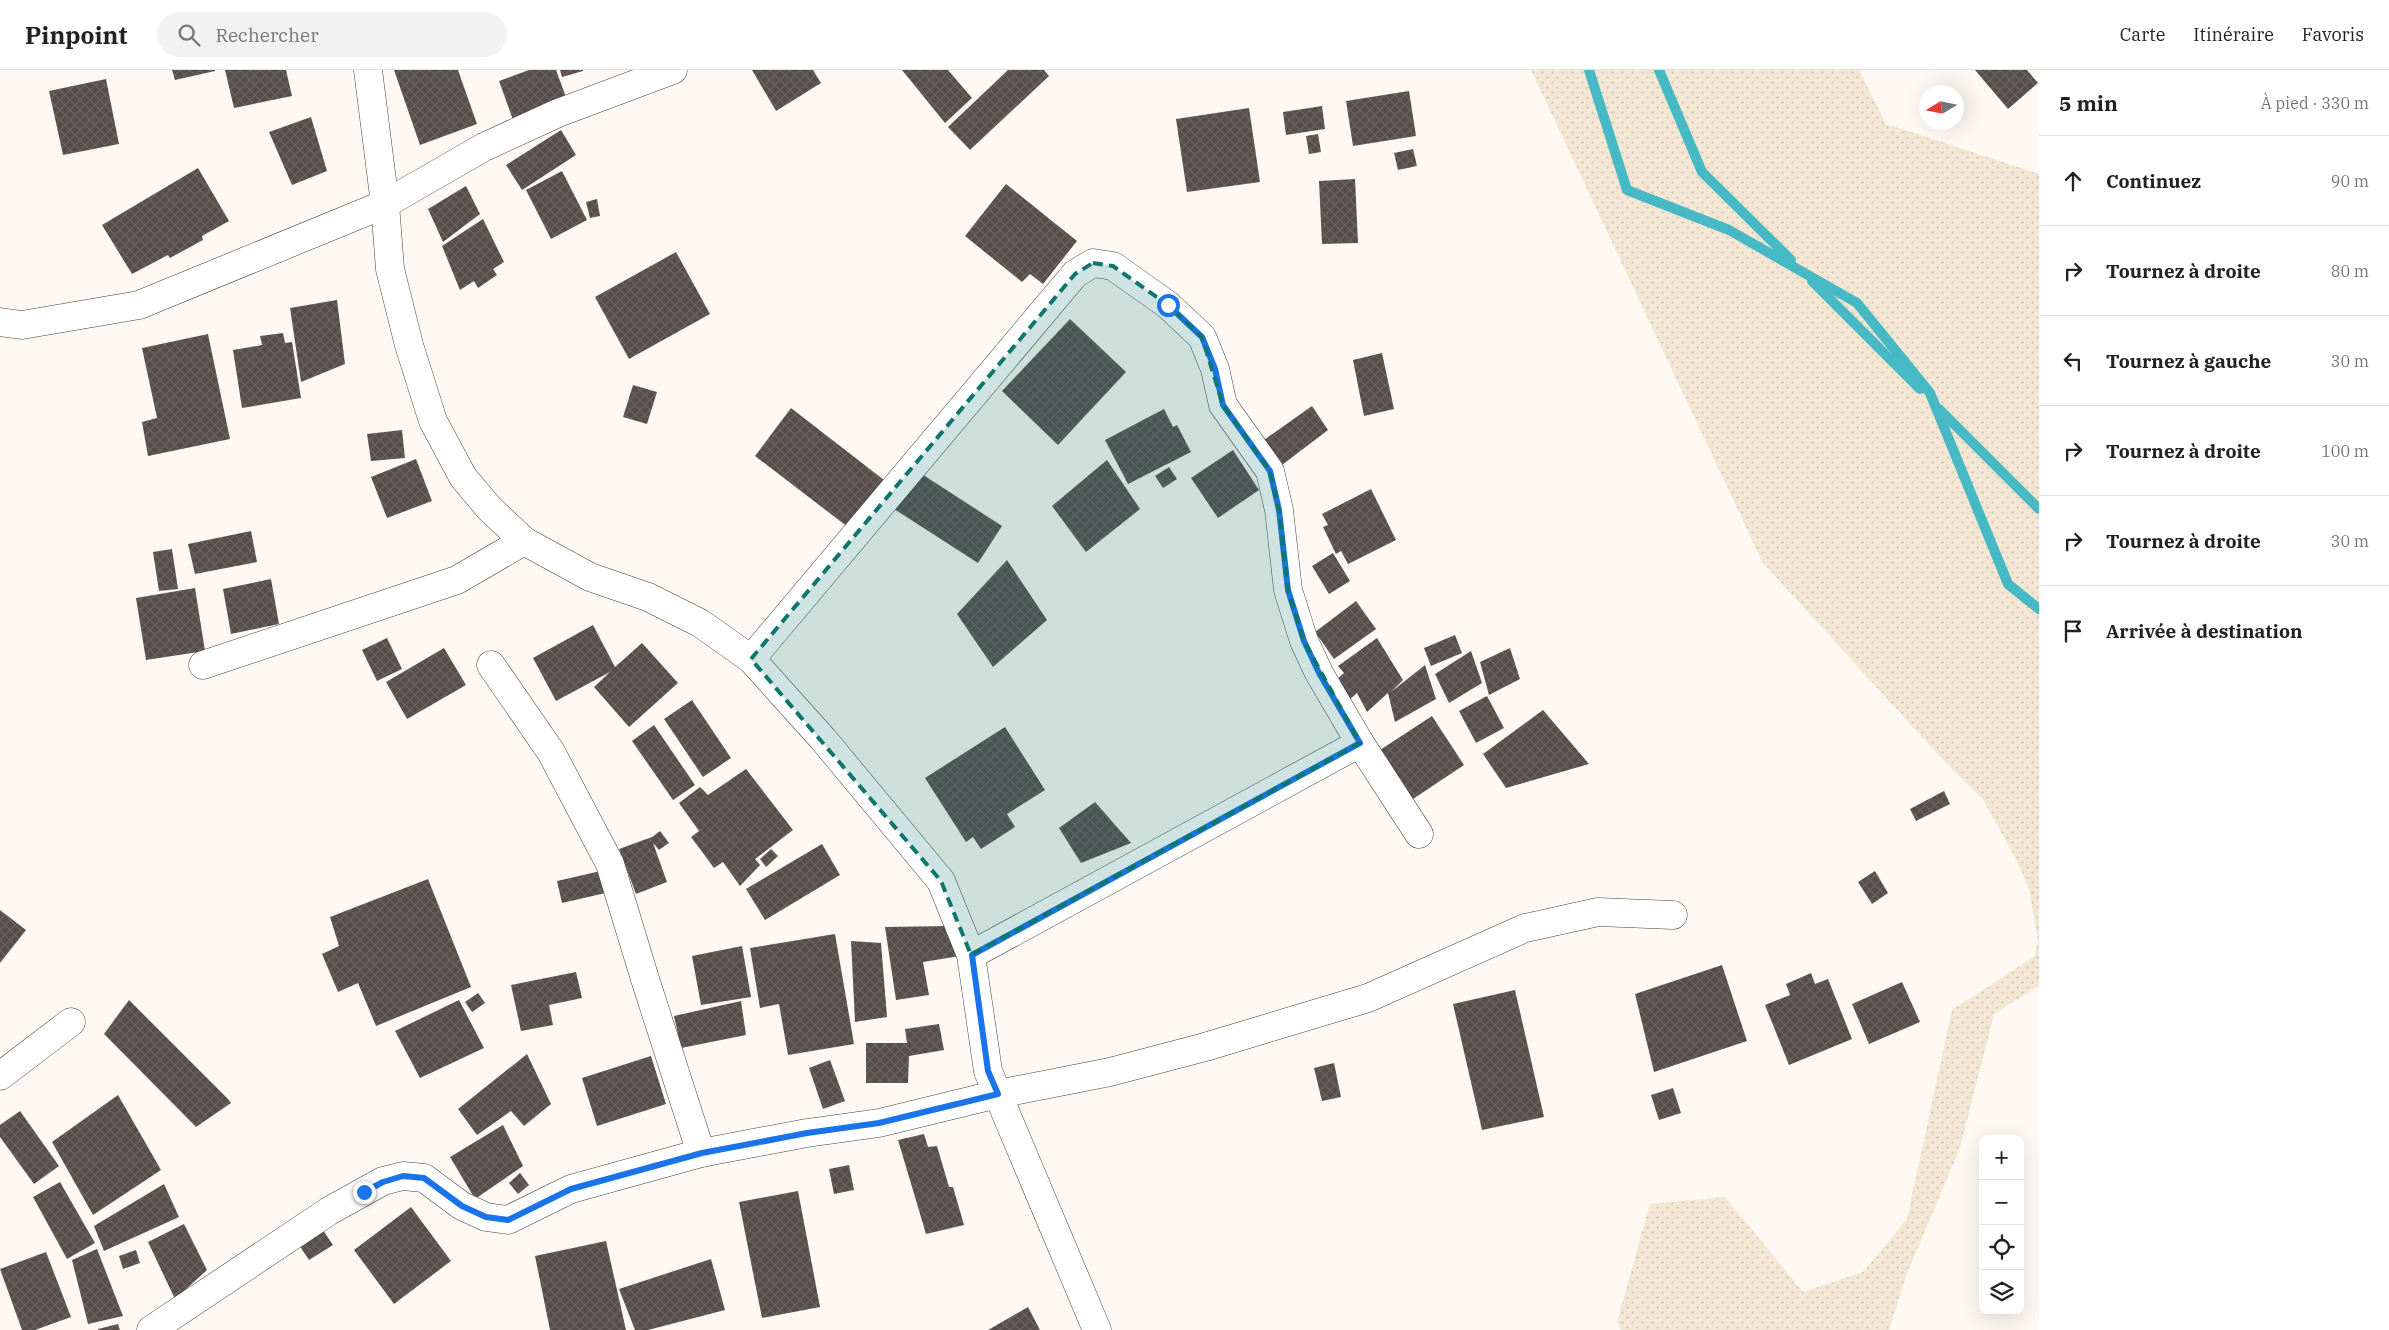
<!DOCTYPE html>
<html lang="fr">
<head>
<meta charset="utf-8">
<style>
  :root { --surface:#fff; --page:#f2f2f2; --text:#222; --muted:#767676; --line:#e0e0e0 }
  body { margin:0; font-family:"IBM Plex Serif",serif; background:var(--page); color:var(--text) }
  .controls { position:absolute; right:15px; bottom:15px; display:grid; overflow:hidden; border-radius:10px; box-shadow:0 5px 20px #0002 }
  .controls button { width:45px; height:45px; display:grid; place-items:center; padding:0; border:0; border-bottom:1px solid var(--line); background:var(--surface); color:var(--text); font:25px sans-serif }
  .compass { position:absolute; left:1919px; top:15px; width:45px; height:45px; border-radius:50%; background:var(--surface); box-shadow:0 5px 20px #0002; rotate:260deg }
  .stop { position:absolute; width:15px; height:15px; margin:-11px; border:4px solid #1a73e8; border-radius:50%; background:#fff }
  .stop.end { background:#1a73e8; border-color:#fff; box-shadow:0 1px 5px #0008 }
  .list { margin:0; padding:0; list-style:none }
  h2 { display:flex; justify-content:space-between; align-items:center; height:65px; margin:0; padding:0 20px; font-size:21px }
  h2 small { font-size:16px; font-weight:400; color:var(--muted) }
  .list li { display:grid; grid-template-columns:32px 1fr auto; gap:15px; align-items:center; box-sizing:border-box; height:90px; padding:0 20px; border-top:1px solid var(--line) }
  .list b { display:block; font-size:19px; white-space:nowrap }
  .list em { font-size:16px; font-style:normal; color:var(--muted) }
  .icon { flex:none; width:28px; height:28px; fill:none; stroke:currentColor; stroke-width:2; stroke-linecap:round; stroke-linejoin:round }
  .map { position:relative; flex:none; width:2039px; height:1260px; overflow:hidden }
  header { display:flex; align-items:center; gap:30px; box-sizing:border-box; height:70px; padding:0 25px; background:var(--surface); border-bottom:1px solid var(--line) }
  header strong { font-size:24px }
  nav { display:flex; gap:28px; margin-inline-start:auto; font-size:18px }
  .search { width:350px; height:45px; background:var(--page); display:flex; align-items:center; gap:12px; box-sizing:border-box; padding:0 18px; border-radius:28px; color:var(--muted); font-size:19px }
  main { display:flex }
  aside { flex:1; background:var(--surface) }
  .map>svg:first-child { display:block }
</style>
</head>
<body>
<header>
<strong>Pinpoint</strong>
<div class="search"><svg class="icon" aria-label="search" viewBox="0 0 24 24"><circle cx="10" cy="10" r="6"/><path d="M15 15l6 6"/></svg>Rechercher</div>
<nav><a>Carte</a><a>Itinéraire</a><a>Favoris</a></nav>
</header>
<main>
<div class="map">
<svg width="2039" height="1260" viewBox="0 0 2039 1260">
  <defs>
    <pattern id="farmland-dots" width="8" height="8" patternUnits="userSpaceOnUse" patternTransform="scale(1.25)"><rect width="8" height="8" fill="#f3e7d4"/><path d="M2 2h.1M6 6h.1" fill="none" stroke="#cfc5b5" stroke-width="1.8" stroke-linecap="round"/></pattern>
    <pattern id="building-cross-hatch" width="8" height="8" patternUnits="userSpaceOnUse" patternTransform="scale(1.25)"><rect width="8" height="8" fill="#574d4c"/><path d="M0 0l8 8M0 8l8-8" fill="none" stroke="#6a6261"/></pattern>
  </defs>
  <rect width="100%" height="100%" fill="#fef8f3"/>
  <polygon fill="url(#farmland-dots)" points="1531,0 1859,0 1886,54 2039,104 2039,916 1994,944 1960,1078 1906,1206 1889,1260 1621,1260 1617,1252 1650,1134 1725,1127 1803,1222 1863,1202 1907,1149 1952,940 2035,886 2038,870 2029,819 2015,787 1982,728 1945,692 1763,493"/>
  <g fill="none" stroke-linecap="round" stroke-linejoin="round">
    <g stroke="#46b9c5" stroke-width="10">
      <polyline points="1589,0 1627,120 1729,160 1857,233 1930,323 2008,514 2039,539"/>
      <polyline points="1659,0 1702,102 1791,190"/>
      <polyline points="1812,211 1920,319"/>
      <polyline points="1939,339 2039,439"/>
    </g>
  </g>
  <g fill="url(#building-cross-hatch)">
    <polygon points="172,0 215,0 215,1 175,10"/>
    <polygon points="225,0 286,0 292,26 234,38"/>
    <polygon points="394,0 458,0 477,54 420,75"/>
    <polygon points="529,0 556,0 570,38 516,58 499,11"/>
    <polygon points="560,0 583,0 583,1 562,7"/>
    <polygon points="752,0 813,0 821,13 776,41"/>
    <polygon points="902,0 948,0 972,28 945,53"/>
    <polygon points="1008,0 1044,0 1049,6 970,80 948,57"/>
    <polygon points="1975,0 2027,0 2038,13 2008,39"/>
    <polygon points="106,9 119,74 63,85 49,21"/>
    <polygon points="1409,21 1416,66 1353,76 1346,31"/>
    <polygon points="1322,36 1325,59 1286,65 1283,42"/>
    <polygon points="1249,38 1260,112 1187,122 1176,49"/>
    <polygon points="311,47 327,101 292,115 269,62"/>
    <polygon points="561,60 576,85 522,120 506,95"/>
    <polygon points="1318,64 1321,82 1309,84 1306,66"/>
    <polygon points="1413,79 1417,96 1398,100 1394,83"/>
    <polygon points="198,98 229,151 202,166 203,170 170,188 168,185 132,204 102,155"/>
    <polygon points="562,101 587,150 551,169 526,120"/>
    <polygon points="1355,109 1358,173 1322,174 1319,111"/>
    <polygon points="1006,114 1077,171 1043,214 1030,204 1022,212 965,166"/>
    <polygon points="466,116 480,144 443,172 428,139"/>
    <polygon points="597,129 600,146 590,148 586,132"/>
    <polygon points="483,149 504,192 493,199 497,205 478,218 474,211 460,220 442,176"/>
    <polygon points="676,182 710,244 629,289 595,227"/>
    <polygon points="337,230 345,294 301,312 290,238"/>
    <polygon points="1070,249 1126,302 1058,375 1002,321"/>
    <polygon points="283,263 285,273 292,272 301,328 242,338 233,280 262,275 260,266"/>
    <polygon points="208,264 230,369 148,386 142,352 157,348 142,278"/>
    <polygon points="1382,283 1394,339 1364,346 1353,290"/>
    <polygon points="633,315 657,322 647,354 623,347"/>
    <polygon points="1312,336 1328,360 1282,395 1264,370"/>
    <polygon points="791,338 893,417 857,464 755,386"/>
    <polygon points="1164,339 1173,357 1177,355 1191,382 1128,414 1105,370"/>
    <polygon points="402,360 405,388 371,391 367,364"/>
    <polygon points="1233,380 1259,420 1218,448 1191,408"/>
    <polygon points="416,389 432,431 387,448 371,407"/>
    <polygon points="1107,390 1140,439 1086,482 1052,436"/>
    <polygon points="1169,397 1177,409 1163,418 1155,406"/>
    <polygon points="914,399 1002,456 978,493 891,437"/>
    <polygon points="1371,419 1396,470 1348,494 1341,481 1336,484 1323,457 1328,455 1322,444"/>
    <polygon points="251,461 257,492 195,504 188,474"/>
    <polygon points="172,479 178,519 159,521 153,482"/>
    <polygon points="1333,483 1350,511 1329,524 1312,496"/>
    <polygon points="1007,490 1047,550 993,597 957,544"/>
    <polygon points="271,509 279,554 231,564 223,519"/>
    <polygon points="195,518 205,581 146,590 136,528"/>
    <polygon points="1356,531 1376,559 1334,589 1315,562"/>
    <polygon points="593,555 615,597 642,573 678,613 629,657 594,617 610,602 556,631 533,588"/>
    <polygon points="1455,565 1462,583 1431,596 1424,578"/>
    <polygon points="387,568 402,599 377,611 362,580"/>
    <polygon points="1377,568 1403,610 1391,622 1425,595 1436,629 1395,652 1388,623 1367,642 1357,623 1348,631 1336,610 1344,603 1338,596"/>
    <polygon points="444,578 466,615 407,649 386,612"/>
    <polygon points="1510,578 1520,609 1489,625 1480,592"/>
    <polygon points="1471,581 1482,613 1449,633 1435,604"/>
    <polygon points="1487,626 1504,658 1476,673 1459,641"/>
    <polygon points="692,630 731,688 703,707 664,649"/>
    <polygon points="1543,640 1589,694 1506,718 1483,684"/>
    <polygon points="1432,646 1464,695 1410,731 1377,682"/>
    <polygon points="654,655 695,715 673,730 632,671"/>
    <polygon points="1005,657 1045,720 1007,744 1015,757 981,779 973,767 966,772 925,708"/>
    <polygon points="746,699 793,760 755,789 760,795 740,816 723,792 714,798 691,767 699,761 679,733 700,717 708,725"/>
    <polygon points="1944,721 1950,734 1916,751 1910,739"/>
    <polygon points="1095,732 1131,773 1081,793 1059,758"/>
    <polygon points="660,761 669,773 659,780 653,773 667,812 636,824 619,779 652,767"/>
    <polygon points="822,774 840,805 765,850 746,819"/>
    <polygon points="771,779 778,786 766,797 760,789"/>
    <polygon points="605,800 610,822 562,833 557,811"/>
    <polygon points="1875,801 1888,823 1872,834 1858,812"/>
    <polygon points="428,809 471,917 376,956 358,913 338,922 322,884 339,876 330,847"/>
    <polygon points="0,840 26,860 0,893"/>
    <polygon points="948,856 966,885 923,892 929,925 896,930 885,857"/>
    <polygon points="835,864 854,974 788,985 779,934 760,938 750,878"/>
    <polygon points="851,871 881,873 887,947 855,952"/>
    <polygon points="742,876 751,927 701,935 692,886"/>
    <polygon points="1722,895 1747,971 1654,1002 1635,924"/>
    <polygon points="576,902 582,928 549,935 553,955 521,961 511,915"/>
    <polygon points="1811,903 1815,914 1828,909 1852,969 1789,995 1765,935 1790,925 1786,914"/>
    <polygon points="1902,912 1920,952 1869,974 1852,934"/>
    <polygon points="1515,920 1544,1047 1482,1060 1453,934"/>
    <polygon points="478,923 485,933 472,942 465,932"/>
    <polygon points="129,930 228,1029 231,1033 196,1057 104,964"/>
    <polygon points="459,930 484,978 420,1008 395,961"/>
    <polygon points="741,931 746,965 681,978 674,946"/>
    <polygon points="939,954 944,980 909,986 908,1013 866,1013 866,973 907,973 905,959"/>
    <polygon points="527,984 551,1034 524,1056 511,1041 477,1065 458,1039"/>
    <polygon points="651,986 666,1034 597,1056 582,1008"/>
    <polygon points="830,990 845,1031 823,1039 809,998"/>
    <polygon points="1334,993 1341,1027 1322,1031 1314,998"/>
    <polygon points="1673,1018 1681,1043 1659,1050 1651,1025"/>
    <polygon points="118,1025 161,1100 93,1145 52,1072"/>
    <polygon points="20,1041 59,1096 34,1114 0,1067 0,1055"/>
    <polygon points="503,1055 523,1096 475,1129 450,1087"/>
    <polygon points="924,1064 928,1077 937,1076 949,1117 953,1117 964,1155 926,1164 898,1070"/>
    <polygon points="849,1095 854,1120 834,1124 829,1099"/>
    <polygon points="520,1103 529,1115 518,1124 509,1113"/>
    <polygon points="60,1112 95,1173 67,1189 33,1127"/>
    <polygon points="164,1114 179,1147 104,1181 94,1156"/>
    <polygon points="798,1121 820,1237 762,1248 739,1132"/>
    <polygon points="411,1137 451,1191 394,1234 354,1180"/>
    <polygon points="184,1154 207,1200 175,1229 148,1172"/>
    <polygon points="319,1154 333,1175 309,1190 295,1169"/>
    <polygon points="606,1171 626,1260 550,1260 535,1186"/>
    <polygon points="97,1179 123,1246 88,1254 72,1190"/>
    <polygon points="136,1180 140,1193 123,1199 119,1186"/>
    <polygon points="46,1182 71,1247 35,1260 22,1260 0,1199"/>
    <polygon points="711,1189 725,1240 648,1260 635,1260 619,1219"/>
    <polygon points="1028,1237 1040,1260 988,1260"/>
    <polygon points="118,1254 120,1260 98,1260 98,1259"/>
  </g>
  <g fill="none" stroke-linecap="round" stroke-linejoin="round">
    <g stroke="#424242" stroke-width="29">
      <g id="minor">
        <polyline points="368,0 385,134 390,199 409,275 433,351 463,407 489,438 524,471 590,507 648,527 700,553 751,589 823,669 941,811 971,885 988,1001 1097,1260"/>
        <polyline points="0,252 22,255 139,235 385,134 484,77 558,43 673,0"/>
        <polyline points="751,589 1075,204 1093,193 1113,196 1168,235 1202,267 1215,299 1223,335 1270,401 1279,440 1288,520 1304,571 1319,603 1360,673 1419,764"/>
        <polyline points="203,595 457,510 524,471"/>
        <polyline points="491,595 551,682 610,794 645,909 701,1083"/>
        <polyline points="971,885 1360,673"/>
        <polyline points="0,1006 71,952"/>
        <polyline points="151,1260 329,1141 383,1111 403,1106 424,1108 462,1136 486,1147 508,1150 571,1119 701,1083 807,1063 879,1053 998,1024 1110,1002 1205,977 1368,928 1525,858 1598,842 1673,845"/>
      </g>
    </g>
    <use href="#minor" stroke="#fff" stroke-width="28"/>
  </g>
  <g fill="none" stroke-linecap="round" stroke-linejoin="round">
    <polyline stroke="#1a73e8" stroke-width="6" points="364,1122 383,1112 403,1106 424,1108 462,1136 486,1147 508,1150 571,1119 702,1083 807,1063 879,1053 998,1024 988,1001 972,885 1360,673 1319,603 1304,571 1288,520 1279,440 1270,401 1223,335 1215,299 1202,267 1168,235"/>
  </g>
  <path fill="#0f766e" fill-opacity="0.2" stroke="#0f766e" stroke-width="4" stroke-dasharray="10 6" stroke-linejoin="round" d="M1093 193 1113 196 1168 235 1202 267 1223 335 1270 401 1279 440 1288 520 1304 571 1360 673 971 885 941 811 751 589 1075 204Z"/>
</svg>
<div class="controls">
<button>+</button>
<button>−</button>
<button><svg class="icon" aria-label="locate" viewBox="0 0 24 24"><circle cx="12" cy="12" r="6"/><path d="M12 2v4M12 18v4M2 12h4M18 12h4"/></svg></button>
<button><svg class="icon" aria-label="layers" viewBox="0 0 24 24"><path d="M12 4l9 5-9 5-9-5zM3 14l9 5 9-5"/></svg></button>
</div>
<svg class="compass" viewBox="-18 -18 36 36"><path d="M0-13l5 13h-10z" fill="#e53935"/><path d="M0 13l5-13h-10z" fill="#767676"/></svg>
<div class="stop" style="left:1168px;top:235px"></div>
<div class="stop end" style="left:364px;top:1122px"></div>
</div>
<aside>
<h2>5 min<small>À pied · 330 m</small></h2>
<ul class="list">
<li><svg class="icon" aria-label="ahead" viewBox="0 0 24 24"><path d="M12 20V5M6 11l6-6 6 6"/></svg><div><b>Continuez</b></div><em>90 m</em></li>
<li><svg class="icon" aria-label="right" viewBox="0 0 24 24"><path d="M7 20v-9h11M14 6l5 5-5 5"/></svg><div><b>Tournez à droite</b></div><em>80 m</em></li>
<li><svg class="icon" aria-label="left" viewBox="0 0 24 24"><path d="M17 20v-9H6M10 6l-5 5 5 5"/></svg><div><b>Tournez à gauche</b></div><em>30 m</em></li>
<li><svg class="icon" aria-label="right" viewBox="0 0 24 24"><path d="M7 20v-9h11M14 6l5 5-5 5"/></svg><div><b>Tournez à droite</b></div><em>100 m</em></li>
<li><svg class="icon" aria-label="right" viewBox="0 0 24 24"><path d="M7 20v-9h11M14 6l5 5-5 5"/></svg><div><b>Tournez à droite</b></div><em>30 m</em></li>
<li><svg class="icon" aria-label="arrive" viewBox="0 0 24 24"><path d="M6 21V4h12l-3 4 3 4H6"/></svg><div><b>Arrivée à destination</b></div></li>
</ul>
</aside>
</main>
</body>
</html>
